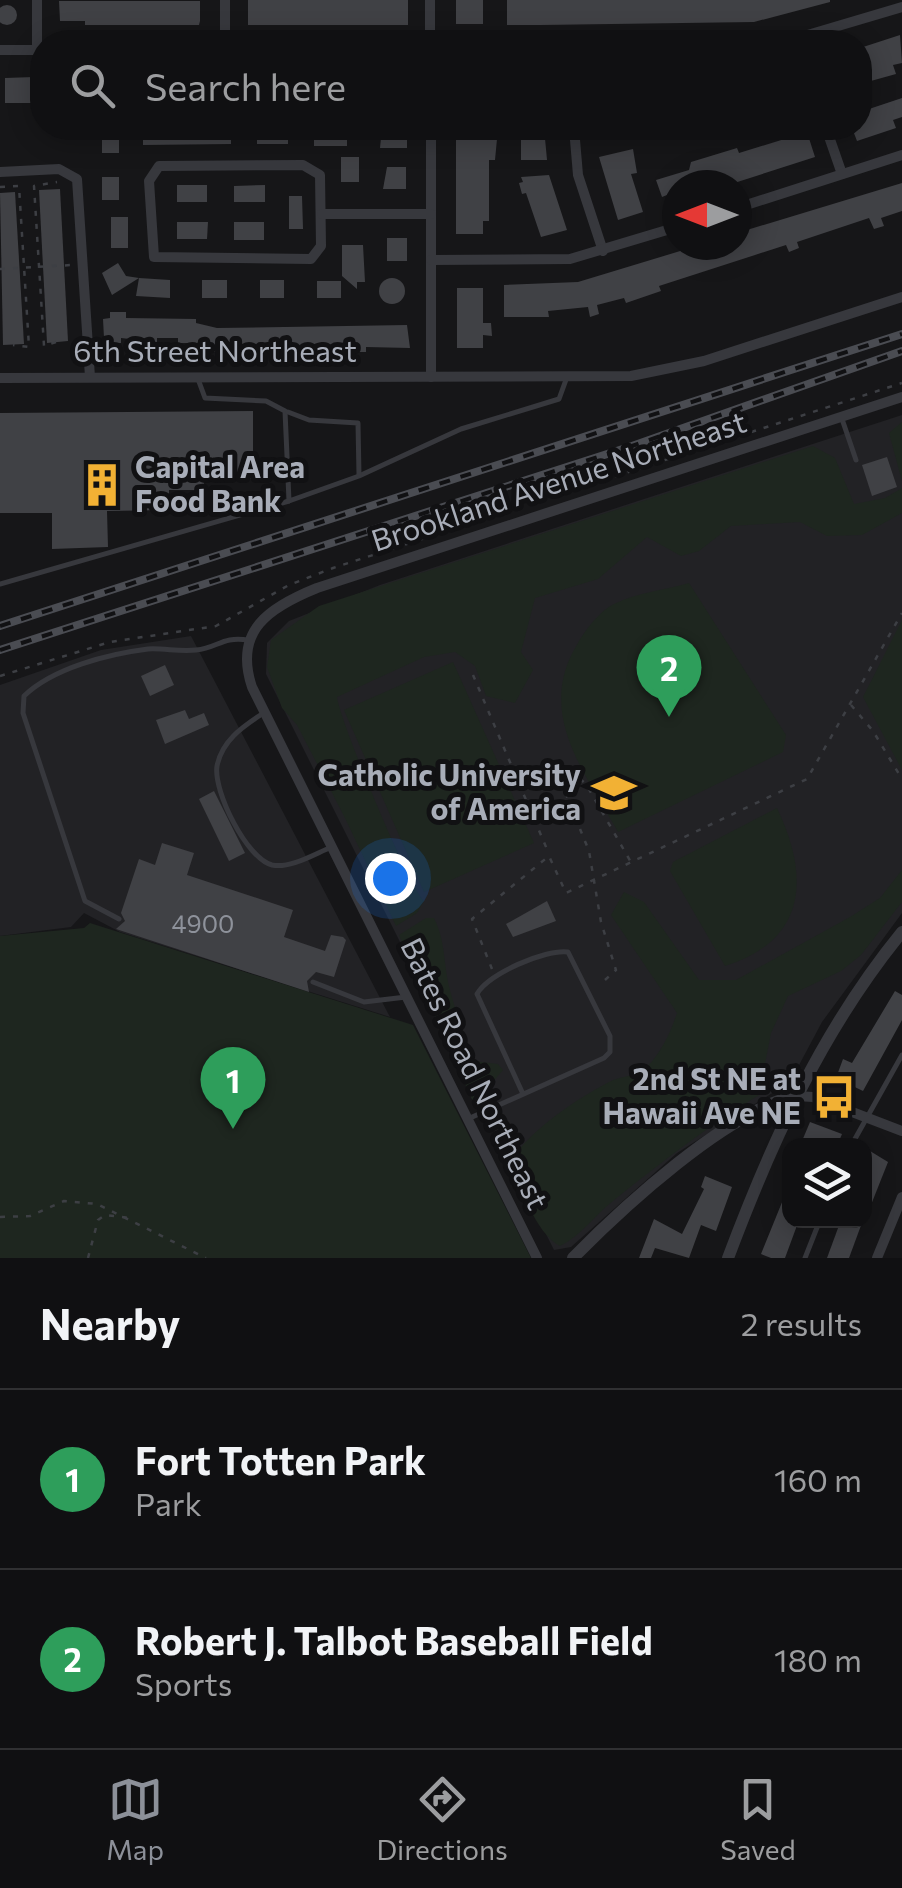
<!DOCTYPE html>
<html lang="en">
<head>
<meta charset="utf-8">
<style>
  :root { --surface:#101012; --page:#1e1e20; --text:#f1f3f6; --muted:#9c9d9f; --line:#303032; --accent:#8c9099 }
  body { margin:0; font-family:Commissioner,sans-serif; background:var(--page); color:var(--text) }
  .controls { position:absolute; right:30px; bottom:30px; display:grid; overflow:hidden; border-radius:20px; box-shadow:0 5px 25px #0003 }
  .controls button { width:90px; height:90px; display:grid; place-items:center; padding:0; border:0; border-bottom:2px solid var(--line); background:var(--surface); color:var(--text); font:50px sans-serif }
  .compass { position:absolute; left:662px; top:170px; width:90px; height:90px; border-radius:50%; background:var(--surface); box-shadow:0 5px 25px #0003; rotate:270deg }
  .you { position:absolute; left:390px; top:878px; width:35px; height:35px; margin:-25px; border:8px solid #fff; border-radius:50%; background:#1a73e8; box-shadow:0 0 0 15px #1a73e833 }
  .badge { display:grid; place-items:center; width:65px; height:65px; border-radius:50%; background:var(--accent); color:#fff; font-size:32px; font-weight:700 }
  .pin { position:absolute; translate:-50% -82px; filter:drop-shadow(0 2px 5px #0008) }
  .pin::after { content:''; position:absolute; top:52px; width:35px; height:30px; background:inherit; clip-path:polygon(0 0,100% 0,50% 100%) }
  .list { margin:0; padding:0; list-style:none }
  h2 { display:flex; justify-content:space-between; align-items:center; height:130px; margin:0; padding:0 40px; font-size:42px }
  h2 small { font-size:32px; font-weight:400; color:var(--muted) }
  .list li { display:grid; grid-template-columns:65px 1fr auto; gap:30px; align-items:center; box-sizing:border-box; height:180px; padding:0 40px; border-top:2px solid var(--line) }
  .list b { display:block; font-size:38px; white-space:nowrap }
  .list p { margin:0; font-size:32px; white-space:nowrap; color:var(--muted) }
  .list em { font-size:32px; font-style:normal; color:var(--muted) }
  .icon { flex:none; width:55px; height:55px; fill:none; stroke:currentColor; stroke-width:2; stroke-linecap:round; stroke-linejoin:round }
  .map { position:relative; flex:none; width:902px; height:1258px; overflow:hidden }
  .search { position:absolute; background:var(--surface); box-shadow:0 5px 25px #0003; left:30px; right:30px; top:30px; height:110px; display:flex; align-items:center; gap:25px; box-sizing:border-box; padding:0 35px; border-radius:40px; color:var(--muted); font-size:38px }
  .sheet { height:490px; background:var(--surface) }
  nav { display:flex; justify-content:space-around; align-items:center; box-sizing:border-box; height:140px; border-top:2px solid var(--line); background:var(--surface); font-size:28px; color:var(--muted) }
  nav a { display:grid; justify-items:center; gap:5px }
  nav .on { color:var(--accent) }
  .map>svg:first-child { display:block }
</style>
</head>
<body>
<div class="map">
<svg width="902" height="1258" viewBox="0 0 902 1258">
  <rect width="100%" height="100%" fill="#161618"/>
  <g fill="#222225">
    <polygon points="902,415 902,913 822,1022 790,1082 677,1153 571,1247 554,1250 266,674 267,643 289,621 380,585"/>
    <polygon points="191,636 390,1017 120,932 84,913 71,927 0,936 0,685 101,650"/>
  </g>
  <g fill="#1e261f">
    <polygon points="902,422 902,481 889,433"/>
    <path d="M813 446 835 458 854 504 885 498 902 488V513L862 535 827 536 800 522 731 526 699 551 681 556 647 537 598 579 535 598 521 652 533 670 515 703 486 696 475 666 455 652 424 657 337 697C339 719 409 887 424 901L417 913 396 926 345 818 297 725 282 708 267 667 271 640 319 606Z"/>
    <path d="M689 583 786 735 783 752 618 832C584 771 535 712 578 643 586 629 600 611 614 604 636 593 665 590 689 583Z"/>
    <polygon points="902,620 902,770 863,697"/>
    <polygon points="453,662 534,843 424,892 344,710"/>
    <path d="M777 808C810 877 807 940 725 966L670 871 673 862Z"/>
    <path d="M902 870V902L861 955 841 971 788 996 771 1033 759 1095C707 1127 660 1163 613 1201 595 1215 581 1236 560 1246 536 1234 515 1181 515 1155 537 1125 576 1100 609 1082 620 1076 635 1077 646 1068 661 1053 671 1032 677 1013L611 915 624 892 644 902 699 980H736L850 917 880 898Z"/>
    <path d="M426 918H434C446 942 443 964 450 990 456 1014 466 1037 473 1061L498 1064 503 1070 474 1104 399 935Z"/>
    <polygon points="90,923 413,1025 531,1258 0,1258 0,936 84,928"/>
  </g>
  <g fill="#404145">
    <rect x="248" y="0" width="160" height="25"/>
    <rect x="456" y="0" width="27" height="24"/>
    <polygon points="507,0 830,0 830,2 754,22 541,25 507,25"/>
    <polygon points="59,1 200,1 200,21 199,25 85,25 85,21 60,21"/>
    <circle cx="7" cy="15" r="10"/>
    <polygon points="900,35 902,63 893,65 896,74 860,84 860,48"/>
    <polygon points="34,77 34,103 5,103 5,78"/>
    <polygon points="902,98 902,117 893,120 896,128 857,141 852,128 860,128 860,112"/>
    <polygon points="143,128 231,128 231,144 143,145"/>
    <rect x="257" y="128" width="31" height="16"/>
    <rect x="314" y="128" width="33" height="18"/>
    <polygon points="382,128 407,128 407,148 380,148"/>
    <polygon points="456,128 483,128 483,138 497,139 495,160 489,160 489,221 483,221 483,234 456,234"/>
    <polygon points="521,128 544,128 547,160 521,160"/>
    <polygon points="608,128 628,128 630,138 608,138"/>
    <rect x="102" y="131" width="17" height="22"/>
    <polygon points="807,132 815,157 728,185 677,185 677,191 662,197 656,180 689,170 691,162 737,148 739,153"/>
    <polygon points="633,149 637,173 631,174 643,212 618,220 599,157"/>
    <rect x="341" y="157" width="18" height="25"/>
    <polygon points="387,167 406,167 406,189 383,189"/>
    <polygon points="549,175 567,230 541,237 526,193 522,194 519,183 523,182 521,177"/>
    <rect x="102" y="177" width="17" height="23"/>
    <polygon points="902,183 902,211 881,218 884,226 874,229 869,218 797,242 799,248 789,252 786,245 659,286 661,291 626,303 624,298 597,305 599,314 590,317 588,307 548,311 549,317 504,317 504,285 578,282 700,245 737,245 737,233"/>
    <rect x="177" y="185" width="30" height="17"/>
    <polygon points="265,185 265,202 234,202 234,186"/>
    <polygon points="60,189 68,341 47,343 39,190"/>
    <polygon points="15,192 24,344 3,345 0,193"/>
    <polygon points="289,196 302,196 303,229 289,229"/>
    <rect x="111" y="217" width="17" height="31"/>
    <polygon points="177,222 208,222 207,239 177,239"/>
    <rect x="234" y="222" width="30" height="18"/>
    <rect x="387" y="238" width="20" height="23"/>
    <polygon points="342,245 363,245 365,282 357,282 357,289 342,276"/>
    <polygon points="118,263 126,276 139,278 112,295 102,273"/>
    <polygon points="139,278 170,280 170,298 136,296"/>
    <circle cx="392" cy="291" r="13"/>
    <rect x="202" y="280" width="25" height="18"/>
    <rect x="260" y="280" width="24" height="18"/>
    <rect x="317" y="281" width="24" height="17"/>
    <polygon points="457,288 483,288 483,323 491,323 492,336 483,335 483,348 457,348"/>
    <polygon points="110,312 126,312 126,318 196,319 196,323 217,328 407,325 410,348 366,347 366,352 352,352 352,347 317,352 317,347 296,347 296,352 227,347 227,352 213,352 208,343 178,343 178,338 157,338 157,342 121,338 121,343 109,343 104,338 103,319 110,318"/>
    <polygon points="253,411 253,479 204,480 204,490 169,490 169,510 107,511 108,547 52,549 52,513 0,513 0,413"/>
    <polygon points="887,457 897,487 872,496 862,465"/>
    <polygon points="165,665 174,685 150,696 141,676"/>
    <polygon points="185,710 189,719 204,713 209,725 165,744 156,720"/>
    <polygon points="214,791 245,853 229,861 199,799"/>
    <polygon points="162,843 194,853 187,875 293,910 284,937 325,951 331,935 343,937 346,940 334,977 316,972 307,981 309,992 116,929 125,921 121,913 139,859 155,865"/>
    <polygon points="547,901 556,921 513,937 506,924"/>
    <polygon points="895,991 902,995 902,1020 863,1091 836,1078 843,1059 852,1063"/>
    <polygon points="810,1122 842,1134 837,1146 802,1141"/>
    <polygon points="870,1151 888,1162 865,1220 864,1163"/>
    <polygon points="705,1176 732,1187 716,1231 701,1225 689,1258 655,1248 651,1258 639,1258 654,1219 682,1234 704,1189 701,1187"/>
    <polygon points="789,1185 790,1220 799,1220 785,1258 771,1258 761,1254"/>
    <polygon points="841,1220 863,1220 849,1258 827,1258"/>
  </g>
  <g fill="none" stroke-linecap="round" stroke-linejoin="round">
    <g stroke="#3d3f44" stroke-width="2.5" stroke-dasharray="5 8" stroke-linecap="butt">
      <polyline points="0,187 19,186 29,347 13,345"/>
      <polyline points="0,269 72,265"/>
      <polyline points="56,342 44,346 34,186 57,182"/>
      <polyline points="473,675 549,854"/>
      <polyline points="0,676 110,642 216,626 289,585 333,568 902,383"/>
      <polyline points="851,705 873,731 902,779"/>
      <polyline points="492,969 472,919 549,856 566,893 807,779 902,613"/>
      <polyline points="605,980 616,970 601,922 589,851 567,797 570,782 580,779 586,784 632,864"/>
      <polyline points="0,1217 30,1216 64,1201 97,1204 206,1258"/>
      <polyline points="88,1258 98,1220 105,1215 130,1218"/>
    </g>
    <g stroke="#37383d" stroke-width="5">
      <polyline points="198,379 205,398 266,401 285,411 289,501 359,476 461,429 559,399 567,377"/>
      <polyline points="288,412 309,420 358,423 359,475"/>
      <polyline points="842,419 856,460"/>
      <polyline points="0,584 289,501"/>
      <path d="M262 714C242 727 222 741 217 766 213 791 247 859 272 865 291 869 316 853 332 847"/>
      <path d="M119 919 85 901 23 713 24 696C53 668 108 654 148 649 164 648 180 652 196 650 218 648 222 636 248 640"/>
      <polyline points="313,982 364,1002 406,997"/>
      <path d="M470 1118 604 1058 610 1052V1036L568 952C545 949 488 974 477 994L523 1094"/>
      <polyline points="851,1146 902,1055"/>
      <polyline points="805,1258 820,1220"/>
    </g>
    <g stroke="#37383d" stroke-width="10">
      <polyline points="225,0 225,42"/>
      <polyline points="430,0 430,42"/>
      <polyline points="784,42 902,7"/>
      <polyline points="0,50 42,50"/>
      <polyline points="37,50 37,0"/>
      <polyline points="431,128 431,377"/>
      <polyline points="574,128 578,175 603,251"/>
      <polyline points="826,128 842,174"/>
      <polygon points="303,165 320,175 321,246 311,259 154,257 149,181 159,166"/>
      <polyline points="0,172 59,169 77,179 90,377"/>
      <polyline points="737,208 902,155"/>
      <polyline points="322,214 431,214"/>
      <polyline points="431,260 570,259 677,227"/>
      <polyline points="0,378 631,376 704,361 902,297"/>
      <polyline points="796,1096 813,1097 902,1131"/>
      <path d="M537 1258 252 687C233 630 270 607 317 588L902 397"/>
      <polyline points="877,1258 902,1197"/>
    </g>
    <g stroke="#37383d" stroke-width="12">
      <path d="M573 1258C622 1208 728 1110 796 1096"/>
      <path d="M728 1258C772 1141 822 1030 902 932"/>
    </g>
    <g stroke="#4a4c52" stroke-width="8">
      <g id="rail">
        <polyline points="0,626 902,334"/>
        <polyline points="0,650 632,446 902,351"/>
      </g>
    </g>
    <use href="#rail" stroke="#111113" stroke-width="4" stroke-dasharray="11" stroke-linecap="butt"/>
  </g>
  <defs>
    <g id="building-bare" transform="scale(3.45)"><path d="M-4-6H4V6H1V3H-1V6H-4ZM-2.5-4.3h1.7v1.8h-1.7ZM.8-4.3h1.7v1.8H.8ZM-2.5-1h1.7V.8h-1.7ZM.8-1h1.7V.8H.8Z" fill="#f2b134" stroke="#111113" stroke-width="2.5" paint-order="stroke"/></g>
    <g id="university-bare" transform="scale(3.45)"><path d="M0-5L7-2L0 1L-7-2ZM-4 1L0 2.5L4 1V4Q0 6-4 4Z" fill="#f2b134" stroke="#111113" stroke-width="2.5" paint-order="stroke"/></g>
    <g id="bus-bare" transform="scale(3.45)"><path d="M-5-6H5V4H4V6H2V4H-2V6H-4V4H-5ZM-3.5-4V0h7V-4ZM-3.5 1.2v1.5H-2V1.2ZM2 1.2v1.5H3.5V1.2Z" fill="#f2b134" stroke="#111113" stroke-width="2.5" paint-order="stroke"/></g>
  </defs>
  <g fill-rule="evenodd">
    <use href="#building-bare" x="102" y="485"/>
    <use href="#university-bare" x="614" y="793"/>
    <use href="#bus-bare" x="834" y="1097"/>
  </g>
  <g text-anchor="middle" stroke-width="10" stroke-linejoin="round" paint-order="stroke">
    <g font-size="25" fill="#8e929b">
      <text x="203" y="933">4900</text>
    </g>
    <g font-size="30" fill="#a8adb8" stroke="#111113">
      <text x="215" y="362">6th Street Northeast</text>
      <text transform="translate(559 482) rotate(-18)" y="10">Brookland Avenue Northeast</text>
      <text transform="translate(474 1074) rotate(64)" y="10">Bates Road Northeast</text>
    </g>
    <g font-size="30" font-weight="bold" fill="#a8adb8" stroke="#111113" text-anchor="end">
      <text x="135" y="478" text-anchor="start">Capital Area<tspan x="135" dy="34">Food Bank</tspan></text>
      <text x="581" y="786">Catholic University<tspan x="581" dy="34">of America</tspan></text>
      <text x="801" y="1090">2nd St NE at<tspan x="801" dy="34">Hawaii Ave NE</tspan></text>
    </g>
  </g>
</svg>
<div class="controls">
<button><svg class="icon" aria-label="layers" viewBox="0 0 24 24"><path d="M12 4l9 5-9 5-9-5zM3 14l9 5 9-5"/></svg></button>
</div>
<svg class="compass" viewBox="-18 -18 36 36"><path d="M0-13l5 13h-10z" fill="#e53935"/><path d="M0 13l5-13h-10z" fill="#9c9d9f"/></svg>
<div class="you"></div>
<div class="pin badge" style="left:233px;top:1129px;background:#2e9e5b">1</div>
<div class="pin badge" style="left:669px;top:717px;background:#2e9e5b">2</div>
<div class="search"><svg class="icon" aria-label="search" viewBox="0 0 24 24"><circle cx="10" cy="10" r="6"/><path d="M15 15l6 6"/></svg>Search here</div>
</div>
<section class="sheet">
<h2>Nearby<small>2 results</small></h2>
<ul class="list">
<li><span class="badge" style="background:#2e9e5b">1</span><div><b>Fort Totten Park</b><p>Park</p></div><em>160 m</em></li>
<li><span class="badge" style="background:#2e9e5b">2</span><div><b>Robert J. Talbot Baseball Field</b><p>Sports</p></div><em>180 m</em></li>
</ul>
</section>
<nav>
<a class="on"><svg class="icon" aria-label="map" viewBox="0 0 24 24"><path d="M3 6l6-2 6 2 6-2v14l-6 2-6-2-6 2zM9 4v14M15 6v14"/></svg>Map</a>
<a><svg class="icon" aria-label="directions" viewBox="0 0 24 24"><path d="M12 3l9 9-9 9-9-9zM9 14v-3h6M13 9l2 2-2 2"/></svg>Directions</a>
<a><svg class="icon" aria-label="saved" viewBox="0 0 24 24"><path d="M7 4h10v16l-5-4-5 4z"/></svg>Saved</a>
</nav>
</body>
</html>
